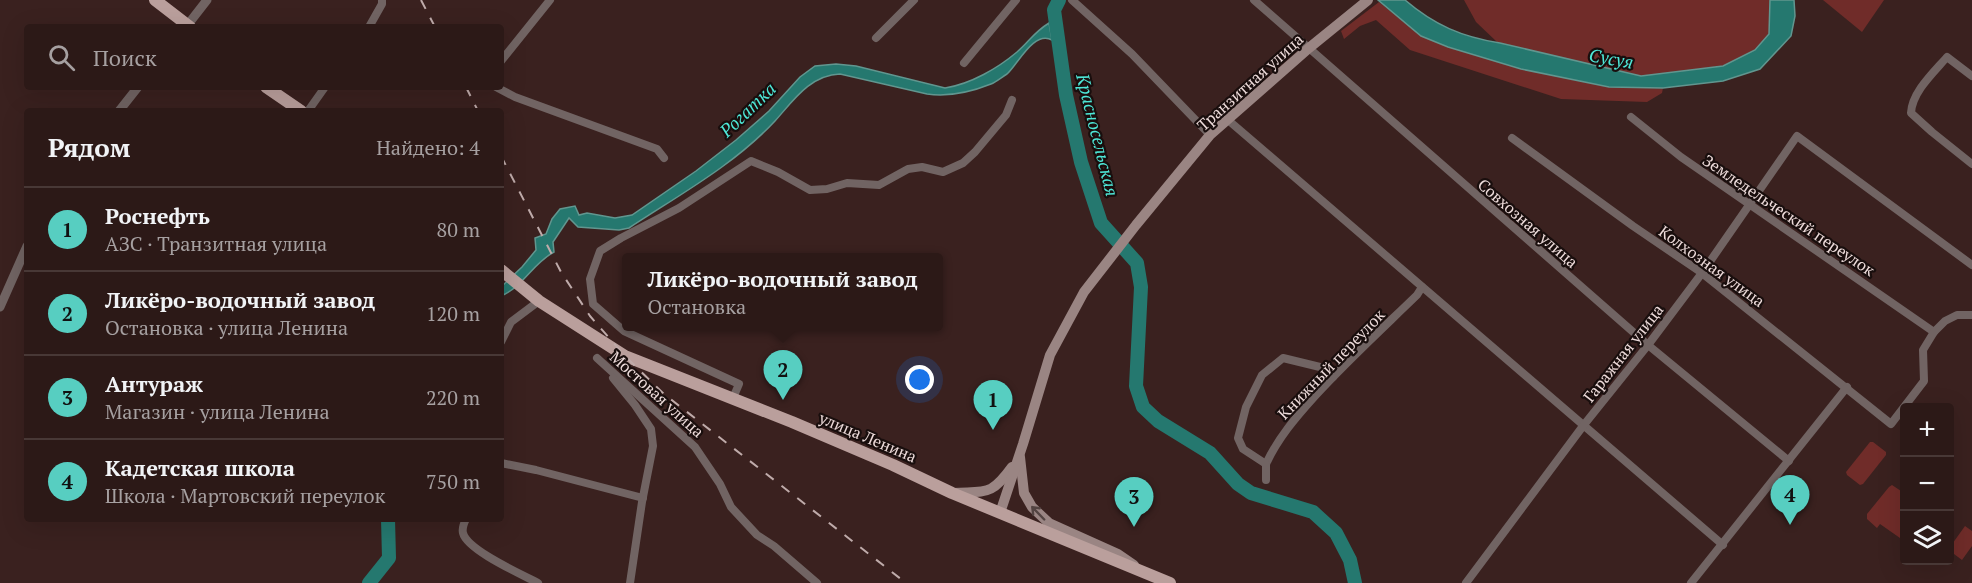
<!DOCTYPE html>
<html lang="ru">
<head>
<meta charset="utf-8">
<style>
  :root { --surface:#2c1917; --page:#342220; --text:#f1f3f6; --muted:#a6a0a1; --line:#483836; --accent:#57cec1 }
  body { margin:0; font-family:"PT Serif",serif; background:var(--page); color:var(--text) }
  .controls { position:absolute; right:18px; bottom:18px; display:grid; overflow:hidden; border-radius:6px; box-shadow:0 6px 24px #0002 }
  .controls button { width:54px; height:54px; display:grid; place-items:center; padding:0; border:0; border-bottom:2px solid var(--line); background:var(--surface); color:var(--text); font:30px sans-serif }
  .you { position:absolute; left:920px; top:380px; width:21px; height:21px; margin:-15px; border:4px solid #fff; border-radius:50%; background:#1a73e8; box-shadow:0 0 0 9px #1a73e833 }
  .badge { display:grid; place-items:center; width:39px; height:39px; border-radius:50%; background:var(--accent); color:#111; font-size:20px; font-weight:700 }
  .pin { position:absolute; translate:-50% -50px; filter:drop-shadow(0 2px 3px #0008) }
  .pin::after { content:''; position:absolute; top:32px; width:21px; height:18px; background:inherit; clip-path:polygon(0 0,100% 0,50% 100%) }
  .popup { position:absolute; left:622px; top:253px; width:321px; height:78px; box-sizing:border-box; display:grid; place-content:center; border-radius:6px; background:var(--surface); filter:drop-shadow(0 2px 4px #0005); font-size:20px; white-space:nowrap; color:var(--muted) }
  .popup b { font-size:22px; color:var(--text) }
  .popup::after { content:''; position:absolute; left:50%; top:100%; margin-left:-12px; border:12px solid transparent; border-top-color:var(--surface) }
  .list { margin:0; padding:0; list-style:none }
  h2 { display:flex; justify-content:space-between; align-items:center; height:78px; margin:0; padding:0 24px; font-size:26px }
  h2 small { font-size:20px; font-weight:400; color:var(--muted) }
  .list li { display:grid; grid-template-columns:39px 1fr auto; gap:18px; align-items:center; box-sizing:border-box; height:84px; padding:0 24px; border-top:2px solid var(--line) }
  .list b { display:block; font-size:22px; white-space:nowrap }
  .list p { margin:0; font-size:20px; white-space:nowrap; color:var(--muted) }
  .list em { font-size:20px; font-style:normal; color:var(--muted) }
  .icon { flex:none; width:33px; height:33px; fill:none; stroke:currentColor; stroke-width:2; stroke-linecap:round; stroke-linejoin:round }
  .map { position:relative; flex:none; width:1972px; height:583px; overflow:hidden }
  .search { position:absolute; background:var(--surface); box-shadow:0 6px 24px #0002; left:24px; top:24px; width:480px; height:66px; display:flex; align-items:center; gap:15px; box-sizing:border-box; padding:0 21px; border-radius:6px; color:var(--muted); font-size:22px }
  .panel { position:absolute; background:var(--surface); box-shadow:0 6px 24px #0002; left:24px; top:108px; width:480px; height:414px; border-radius:6px }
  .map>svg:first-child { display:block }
</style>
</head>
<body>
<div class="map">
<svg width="1972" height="583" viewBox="0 0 1972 583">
  <rect width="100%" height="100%" fill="#3a211f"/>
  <g fill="#702c29">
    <polygon points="1464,0 1770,0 1769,34 1755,50 1723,66 1640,76 1497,42 1476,22"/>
    <polygon points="1823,0 1884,0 1862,32"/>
    <polygon points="1379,2 1421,36 1448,47 1521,69 1609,87 1663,88 1662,93 1647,102 1561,99 1410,50 1376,20 1360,26 1344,39 1341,31"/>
    <polygon points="1870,442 1873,442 1886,452 1886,455 1863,484 1860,485 1847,475 1846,472"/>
    <polygon points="1892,485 1904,493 1904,496 1901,496 1904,532 1900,538 1880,524 1877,528 1867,519 1867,514 1889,487"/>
    <polygon points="1965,526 1972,531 1972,546 1962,560 1950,551 1950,547"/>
  </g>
  <g fill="#25786f" stroke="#61968f" stroke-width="1.5">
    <path d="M1378 0H1405C1434 25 1462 37 1500 43L1641 76 1723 66 1755 50 1769 34 1770 0H1794L1795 16 1791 36 1760 69 1723 81 1663 88 1609 87 1521 69 1448 47 1421 36Z"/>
    <path d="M1049 23 1052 40C1034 30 1018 64 1007 74 1002 77 996 82 991 84 971 92 948 97 927 94L840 74C810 75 793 101 775 121 734 165 679 195 629 228L619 230 578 227 569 218 553 242 554 252C533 263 523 287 501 296V287L522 267 536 250 535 238 546 234 552 219 560 209 575 206 579 215 587 213 615 218 632 215 696 171 736 140 769 111 800 77 815 66 836 64 856 66 945 88C971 84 998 68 1017 52 1030 41 1033 33 1049 23Z"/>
  </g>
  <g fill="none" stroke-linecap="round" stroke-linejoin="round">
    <g stroke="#25786f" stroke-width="14">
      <polyline points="1059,0 1054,10 1066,95 1081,162 1101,223 1137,263 1141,287 1136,386 1143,407 1158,421 1210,453 1238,484 1251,493 1313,512 1336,533 1350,560 1355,583"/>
      <polyline points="369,583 389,558 388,519"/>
    </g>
    <g stroke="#716463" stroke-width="8">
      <polyline points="1072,0 1132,54 1210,135"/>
      <polyline points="1254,0 1648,345 1789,461"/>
      <polyline points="369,27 382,4 382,0"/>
      <polyline points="876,38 914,0"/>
      <polyline points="501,61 550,0"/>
      <polyline points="964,63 1016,0"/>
      <path d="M1972 76 1947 57C1934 72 1912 92 1911 113L1932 132 1972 164"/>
      <polyline points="496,87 515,97 657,149 664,158"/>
      <polyline points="308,111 325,87"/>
      <polyline points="1631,117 1681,157 1934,332"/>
      <polyline points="1228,120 1723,545"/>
      <polyline points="1512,138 1633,226 1702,273 1891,424 1924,381 1923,350 1934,332 1945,321 1957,315 1972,315"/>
      <polyline points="501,342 511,322 539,301"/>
      <polyline points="597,358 695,447 720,484 731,507 757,535 774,546 817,583"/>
      <polyline points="613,378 635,405 651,429 653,446 642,502 630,583"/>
      <polyline points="733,398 739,384 624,331 593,304 590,279 600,251 621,238 679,208 751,161 778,172 810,190 827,189 847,183 879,185 908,169 922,167 943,172 963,163 975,152 1006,115 1012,100"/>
      <polyline points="501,463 536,470 643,498"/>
      <path d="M1266 464C1278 438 1296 417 1315 396 1347 361 1383 328 1417 295L1422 287"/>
      <polyline points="1266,480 1266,464 1243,449 1238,438 1246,407 1262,375 1283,358 1320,367 1333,377"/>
      <path d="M466 519C464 523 462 529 463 533 467 550 521 574 538 583"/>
      <polyline points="1466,583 1583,426 1648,345 1702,273 1797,136 1972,265"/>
      <polyline points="1691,583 1847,387"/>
    </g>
    <g stroke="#716463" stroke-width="9">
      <polyline points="186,27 207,0"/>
      <polyline points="119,111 138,87"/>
      <polyline points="0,307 27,246"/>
    </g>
    <g stroke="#9a8583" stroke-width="10">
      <polyline points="1020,457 1024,493 1032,507 1049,523 1118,554 1134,565"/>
      <path d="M954 493C987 491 991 496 1012 467"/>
      <polyline points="1000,513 1023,444 1050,355 1084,292 1136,225 1210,135 1309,48 1368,0"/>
    </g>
    <g stroke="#ba9f9c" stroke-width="12">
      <polyline points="155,0 190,27"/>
      <polyline points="266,87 301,111"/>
      <polyline points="501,270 539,301 625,356 792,422 893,465 952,493 1170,583"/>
    </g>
    <g stroke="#bfabaa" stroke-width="2" stroke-dasharray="10 10" stroke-linecap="butt">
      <polyline points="421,0 435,27"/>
      <polyline points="466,87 478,111"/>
      <polyline points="501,156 561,272 590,316 625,356 664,394 906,583"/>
    </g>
  </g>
  <defs><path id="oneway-shaft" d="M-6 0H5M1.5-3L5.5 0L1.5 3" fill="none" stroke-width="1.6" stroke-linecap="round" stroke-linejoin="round" transform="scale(1.5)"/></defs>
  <use stroke="#534442" href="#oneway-shaft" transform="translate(1038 513) rotate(-134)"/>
  <g text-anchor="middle" stroke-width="4.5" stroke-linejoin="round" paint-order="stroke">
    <g font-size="16" fill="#eddbda" stroke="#190e0d">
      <text transform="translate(1250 82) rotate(-42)" y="6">Транзитная улица</text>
      <text transform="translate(1789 215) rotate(34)" y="6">Земледельческий переулок</text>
      <text transform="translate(1528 223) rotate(41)" y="6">Совхозная улица</text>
      <text transform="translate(1712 266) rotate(36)" y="6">Колхозная улица</text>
      <text transform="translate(1623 353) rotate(-52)" y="6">Гаражная улица</text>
      <text transform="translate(1331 364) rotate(-46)" y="6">Книжный переулок</text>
      <text transform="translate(657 394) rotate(42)" y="6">Мостовая улица</text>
      <text transform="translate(868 437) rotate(23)" y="6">улица Ленина</text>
    </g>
    <g font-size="18" font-style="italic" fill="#4ee7d7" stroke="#190e0d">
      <text transform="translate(1611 59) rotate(10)" y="6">Сусуя</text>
      <text transform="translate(748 110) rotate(-44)" y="6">Рогатка</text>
      <text transform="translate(1097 135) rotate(76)" y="6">Красносельская</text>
    </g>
  </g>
</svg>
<div class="controls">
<button>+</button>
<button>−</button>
<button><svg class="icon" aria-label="layers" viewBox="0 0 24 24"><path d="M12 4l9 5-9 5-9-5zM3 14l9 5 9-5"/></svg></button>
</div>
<div class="you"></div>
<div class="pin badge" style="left:993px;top:430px">1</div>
<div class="pin badge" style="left:783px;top:400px">2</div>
<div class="popup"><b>Ликёро-водочный завод</b>Остановка</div>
<div class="pin badge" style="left:1134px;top:527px">3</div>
<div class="pin badge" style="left:1790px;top:525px">4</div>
<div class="search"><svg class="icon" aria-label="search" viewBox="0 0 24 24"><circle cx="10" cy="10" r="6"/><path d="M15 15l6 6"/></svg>Поиск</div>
<section class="panel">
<h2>Рядом<small>Найдено: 4</small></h2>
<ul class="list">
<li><span class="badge">1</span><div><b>Роснефть</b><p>АЗС · Транзитная улица</p></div><em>80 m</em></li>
<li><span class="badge">2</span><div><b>Ликёро-водочный завод</b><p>Остановка · улица Ленина</p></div><em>120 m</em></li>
<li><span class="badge">3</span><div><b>Антураж</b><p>Магазин · улица Ленина</p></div><em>220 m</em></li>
<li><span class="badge">4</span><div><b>Кадетская школа</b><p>Школа · Мартовский переулок</p></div><em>750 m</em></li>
</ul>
</section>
</div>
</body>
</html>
